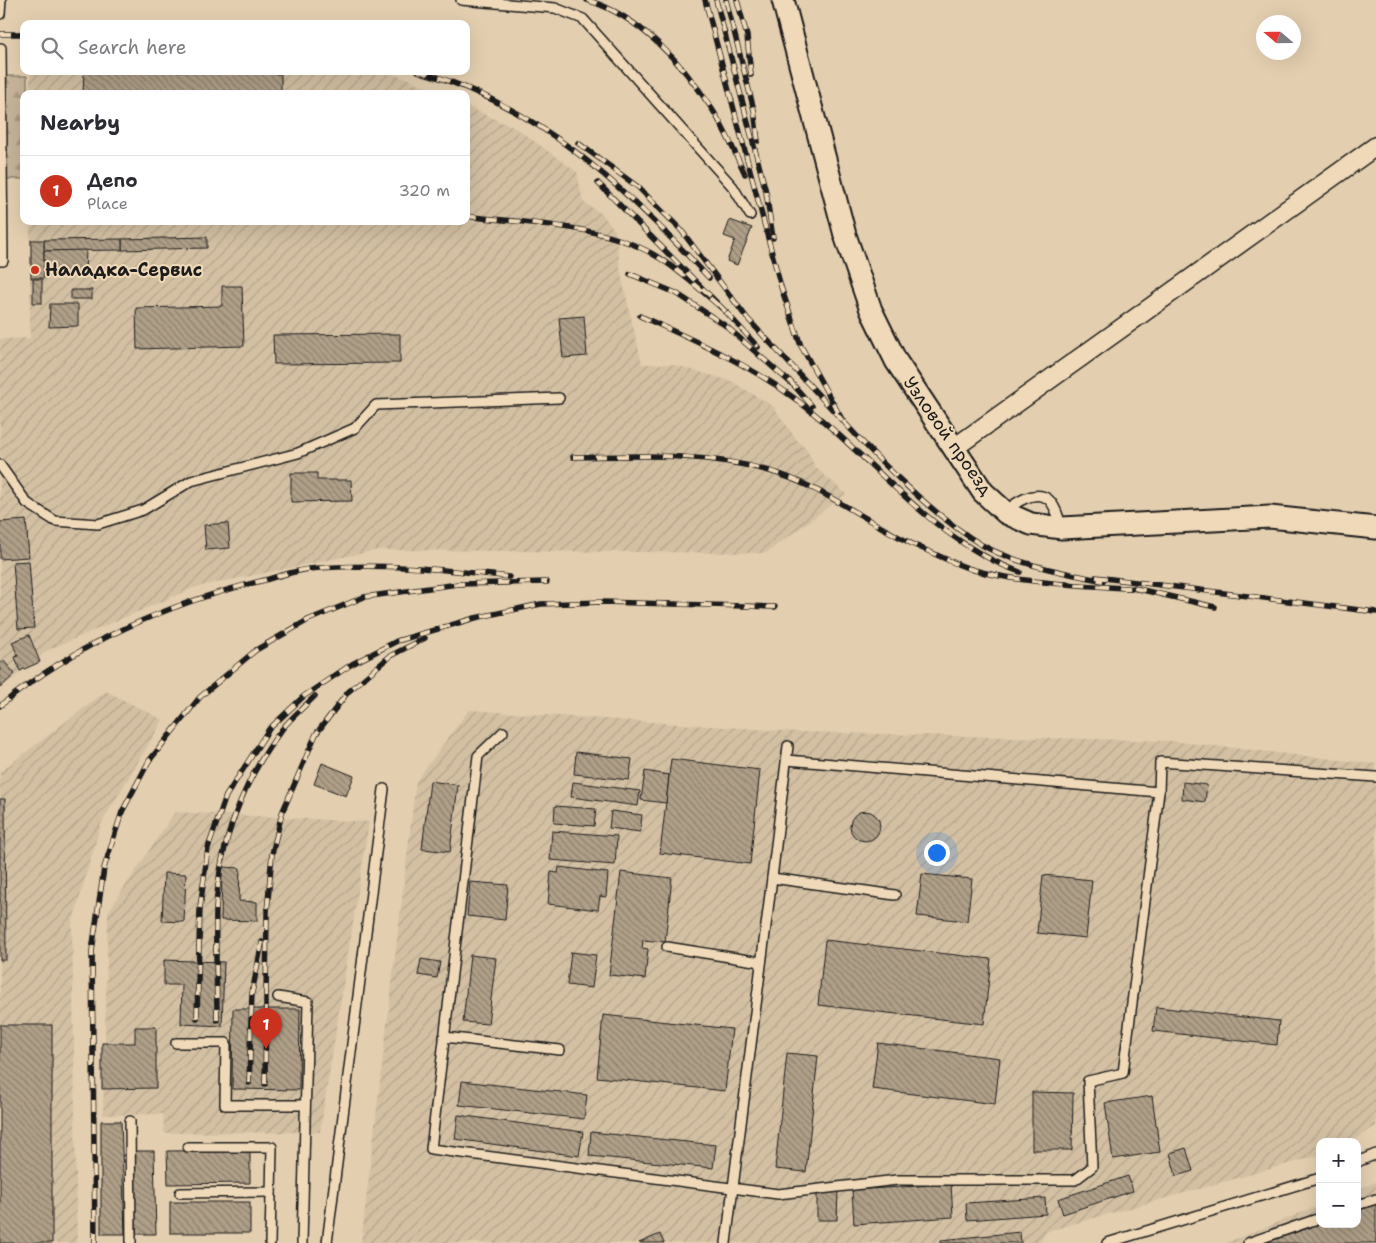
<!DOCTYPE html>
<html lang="en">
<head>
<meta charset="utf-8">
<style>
  :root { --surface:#fff; --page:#f2f2f3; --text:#2b2b33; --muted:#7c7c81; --line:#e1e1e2; --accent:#c8321e }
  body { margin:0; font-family:"Shantell Sans",sans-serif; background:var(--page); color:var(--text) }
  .controls { position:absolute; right:15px; bottom:15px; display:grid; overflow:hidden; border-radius:10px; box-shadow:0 5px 20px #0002 }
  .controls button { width:45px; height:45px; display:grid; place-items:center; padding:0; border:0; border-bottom:1px solid var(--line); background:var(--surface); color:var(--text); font:25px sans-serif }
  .compass { position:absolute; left:1256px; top:15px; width:45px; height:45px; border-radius:50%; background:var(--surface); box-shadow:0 5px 20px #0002; rotate:290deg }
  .you { position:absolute; left:936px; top:852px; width:18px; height:18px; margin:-12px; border:4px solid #fff; border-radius:50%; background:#1a73e8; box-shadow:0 0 0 8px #1a73e833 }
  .badge { display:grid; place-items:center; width:32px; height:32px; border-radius:50%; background:var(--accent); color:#fff; font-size:16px; font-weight:700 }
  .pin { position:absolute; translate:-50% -41px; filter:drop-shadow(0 1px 2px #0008) }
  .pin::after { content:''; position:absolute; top:26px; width:18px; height:15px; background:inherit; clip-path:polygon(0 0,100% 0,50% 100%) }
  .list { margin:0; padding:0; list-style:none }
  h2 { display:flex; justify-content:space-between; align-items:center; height:65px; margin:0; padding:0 20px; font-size:21px }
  h2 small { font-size:16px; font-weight:400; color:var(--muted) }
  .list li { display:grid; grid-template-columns:32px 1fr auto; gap:15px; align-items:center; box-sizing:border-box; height:70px; padding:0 20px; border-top:1px solid var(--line) }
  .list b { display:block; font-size:19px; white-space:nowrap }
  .list p { margin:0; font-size:16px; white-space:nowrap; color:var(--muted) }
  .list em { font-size:16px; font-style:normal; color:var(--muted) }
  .icon { flex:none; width:28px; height:28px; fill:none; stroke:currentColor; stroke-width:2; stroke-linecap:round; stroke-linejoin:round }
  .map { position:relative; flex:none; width:1376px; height:1243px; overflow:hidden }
  .search { position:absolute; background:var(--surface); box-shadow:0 5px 20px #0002; left:20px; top:20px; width:450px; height:55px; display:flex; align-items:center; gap:12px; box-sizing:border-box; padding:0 18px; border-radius:10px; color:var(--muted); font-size:19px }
  .panel { position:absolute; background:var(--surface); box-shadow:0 5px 20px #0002; left:20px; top:90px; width:450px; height:135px; border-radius:10px }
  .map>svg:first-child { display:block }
</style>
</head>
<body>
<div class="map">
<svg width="1376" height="1243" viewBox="0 0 1376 1243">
  <defs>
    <pattern id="industrial-furrows" width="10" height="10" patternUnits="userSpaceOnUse" patternTransform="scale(1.25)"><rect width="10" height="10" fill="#d3c0a3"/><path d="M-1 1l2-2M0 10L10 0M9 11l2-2" fill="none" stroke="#b5a48c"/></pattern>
    <pattern id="forest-firs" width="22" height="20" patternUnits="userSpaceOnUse" patternTransform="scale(1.25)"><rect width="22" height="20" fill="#c6b399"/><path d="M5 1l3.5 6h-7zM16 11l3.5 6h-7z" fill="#aa9983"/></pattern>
    <pattern id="building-back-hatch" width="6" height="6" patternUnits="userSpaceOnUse" patternTransform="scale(1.25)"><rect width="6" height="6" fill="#af9f88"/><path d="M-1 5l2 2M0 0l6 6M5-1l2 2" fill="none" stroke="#8e816e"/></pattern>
  </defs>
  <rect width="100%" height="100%" fill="#e3ceaf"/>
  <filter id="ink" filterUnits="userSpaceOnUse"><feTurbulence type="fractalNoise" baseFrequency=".02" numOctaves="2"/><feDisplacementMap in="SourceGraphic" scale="10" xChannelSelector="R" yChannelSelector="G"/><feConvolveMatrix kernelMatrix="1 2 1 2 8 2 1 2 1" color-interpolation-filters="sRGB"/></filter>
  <g filter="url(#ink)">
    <g fill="url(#industrial-furrows)">
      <polygon points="42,71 382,71 411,80 440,94 29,94 31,72"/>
      <polygon points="466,106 517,129 577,172 583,202 602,214 615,231 622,279 642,364 671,364 731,381 773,406 796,439 807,450 815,467 846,494 766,553 378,550 196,587 48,650 0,689 0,339 30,338 30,221 466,221"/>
      <polygon points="106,691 163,720 101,824 72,924 77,1243 0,1243 0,772"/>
      <polygon points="469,710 799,732 1170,741 1376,764 1376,1126 1350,1142 1320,1142 1320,1155 1048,1231 1037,1243 361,1243 416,781"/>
      <polygon points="175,812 369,822 320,1132 164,1133 163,1114 103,1115 108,912"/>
      <polygon points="1376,1182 1376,1243 1226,1243 1320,1205 1320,1224 1357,1224 1357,1190"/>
    </g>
    <polygon fill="url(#forest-firs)" stroke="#71685a" points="5,76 27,76 27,94 24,94 24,179 6,179"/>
    <g fill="url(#building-back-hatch)" stroke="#1c1c1c">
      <polygon points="84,71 221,71 281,74 281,94 83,94"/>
      <polygon points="730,220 752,228 737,265 727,261 735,240 724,236"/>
      <polygon points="207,237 207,248 122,250 122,239"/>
      <polygon points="122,239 122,250 44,251 44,240"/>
      <rect x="31" y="240" width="13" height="38"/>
      <polygon points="86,250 85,275 44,275 44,251"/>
      <rect x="33" y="279" width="9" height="24"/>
      <polygon points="222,286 242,286 244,346 137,349 136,308 222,306"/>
      <rect x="71" y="290" width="21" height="9"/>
      <polygon points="50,304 78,304 78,326 49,327"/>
      <polygon points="584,316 587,356 563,358 559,318"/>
      <polygon points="400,334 400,363 274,364 273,335"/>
      <polygon points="291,473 317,473 317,480 351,480 352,501 291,502"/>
      <polygon points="26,520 29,557 0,559 0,522"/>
      <polygon points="228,523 230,548 206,550 204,525"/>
      <polygon points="29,561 34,628 18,629 13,562"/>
      <polygon points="29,635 40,662 20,671 15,657 18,656 12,642"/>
      <polygon points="4,661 15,674 0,688 0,664"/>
      <polygon points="576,752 632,759 629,780 574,774"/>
      <polygon points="671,759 760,770 750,864 660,853"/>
      <polygon points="322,763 354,776 346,796 314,784"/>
      <polygon points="645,771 669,775 666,803 641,800"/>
      <polygon points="430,781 458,785 450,852 422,849"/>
      <polygon points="573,782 640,791 638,806 571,797"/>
      <polygon points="1183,782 1207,785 1205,802 1182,799"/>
      <polygon points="0,799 5,799 6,960 0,960"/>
      <polygon points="555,806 596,809 594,826 554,823"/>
      <circle cx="865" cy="826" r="15"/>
      <polygon points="611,811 642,815 640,832 609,828"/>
      <polygon points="552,831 617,836 615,865 550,860"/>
      <polygon points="222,867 240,868 239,901 257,902 257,921 221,920"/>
      <polygon points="559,867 608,873 606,897 600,896 598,910 548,904 551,872 558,873"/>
      <polygon points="621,872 672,878 665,942 643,940 642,948 648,949 645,979 609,975"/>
      <polygon points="164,873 186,874 184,922 162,921"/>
      <polygon points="922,874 972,879 967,921 917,916"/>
      <polygon points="1043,875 1092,880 1086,938 1037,933"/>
      <polygon points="470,882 508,885 505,920 467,916"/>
      <polygon points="825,940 991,959 984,1024 818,1005"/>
      <polygon points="571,952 596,955 592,988 567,985"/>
      <polygon points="470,955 496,958 488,1024 463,1022"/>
      <polygon points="421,959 440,962 437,978 418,975"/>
      <polygon points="164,960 224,962 222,1026 181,1024 182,985 164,985"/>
      <polygon points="1156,1007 1279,1021 1277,1045 1153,1031"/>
      <polygon points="233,1009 300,1009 299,1090 232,1089"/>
      <polygon points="603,1015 732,1029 725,1091 597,1077"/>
      <rect x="0" y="1025" width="52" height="218"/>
      <polygon points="135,1027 156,1027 156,1088 102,1089 102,1043 135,1043"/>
      <polygon points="878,1043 1000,1058 995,1104 872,1089"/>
      <polygon points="787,1053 818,1056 806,1172 775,1169"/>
      <polygon points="462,1081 587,1095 584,1119 459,1105"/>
      <polygon points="1032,1092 1073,1093 1072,1150 1032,1150"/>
      <polygon points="1152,1096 1160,1152 1113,1159 1105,1103"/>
      <polygon points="458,1115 583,1132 579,1156 455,1139"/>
      <polygon points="101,1121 121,1121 125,1234 101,1234"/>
      <polygon points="591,1132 716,1145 713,1168 589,1156"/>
      <polygon points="1186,1148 1193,1171 1176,1176 1170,1153"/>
      <polygon points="250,1150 250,1183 168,1184 167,1151"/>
      <polygon points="133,1151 154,1151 156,1234 136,1234"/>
      <polygon points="1128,1176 1133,1191 1063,1214 1058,1199"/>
      <polygon points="951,1184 953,1217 854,1224 852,1190"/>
      <polygon points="817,1191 838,1191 837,1220 817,1220"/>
      <polygon points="1045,1198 1046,1214 967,1220 966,1203"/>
      <rect x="170" y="1202" width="80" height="31"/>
      <polygon points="1376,1204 1376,1243 1265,1243 1320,1224 1357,1224 1357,1211"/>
      <polygon points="1020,1232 1021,1243 941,1243 941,1240"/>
      <polygon points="660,1234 664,1243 639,1243"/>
    </g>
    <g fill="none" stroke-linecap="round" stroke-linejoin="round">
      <g stroke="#1c1c1c" stroke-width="12">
        <g id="service">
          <polyline points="461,0 555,8 583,19 733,187 750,215"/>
          <polyline points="0,14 1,0"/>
          <polyline points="0,261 3,261 1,48"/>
          <polyline points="0,465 27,503 55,521 98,524 143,510 191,481 298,453 355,428 376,405 559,398"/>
          <path d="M1006 512C1014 503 1035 489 1048 499 1056 506 1059 519 1062 528"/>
          <polyline points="503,732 478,756 431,1149 778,1194 897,1180 1075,1180 1092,1167 1088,1081 1123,1073 1159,792 787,760"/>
          <polyline points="1159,792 1160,762 1376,777"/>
          <polyline points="772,878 788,746"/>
          <polyline points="667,947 761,962"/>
          <polyline points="278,997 308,1002 302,1243"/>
          <polyline points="444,1037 560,1050"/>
          <polyline points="176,1043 226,1043 225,1105 305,1105"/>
          <polyline points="130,1121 131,1243"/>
          <polyline points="188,1147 272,1147 270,1243"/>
          <polyline points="1357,1162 1376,1154"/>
          <polyline points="180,1193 271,1192"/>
          <polyline points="1357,1205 1376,1199"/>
          <polyline points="327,1243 384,789"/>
          <polyline points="726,1243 772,878 895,895"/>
          <polyline points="1107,1243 1320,1178"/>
          <polyline points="1248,1243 1320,1218"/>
        </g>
      </g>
      <g stroke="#1c1c1c" stroke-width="21">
        <polyline id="minor" points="954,448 1376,146"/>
      </g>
      <g stroke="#1c1c1c" stroke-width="25">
        <polyline id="tertiary" points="783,0 845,235 871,310 896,361 983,492 1006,513 1031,524 1062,528 1270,517 1376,528"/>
      </g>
      <use href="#service" stroke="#f0d9b8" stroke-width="9"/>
      <use href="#minor" stroke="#f0d9b8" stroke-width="18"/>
      <use href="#tertiary" stroke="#f0d9b8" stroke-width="21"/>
      <g stroke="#1c1c1c" stroke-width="5.5">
        <g id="rail">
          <path d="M587 0C640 16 683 64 712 109 725 129 735 153 745 174"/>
          <polyline points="716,0 766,192 773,238"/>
          <polyline points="726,0 754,110 758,141"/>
          <polyline points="737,0 747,36 751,75"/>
          <polyline points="0,34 24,34"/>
          <path d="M418 71C539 105 626 188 709 278"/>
          <polyline points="578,143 638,187 681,230 747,318 843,421 801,346 781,287 705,0"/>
          <path d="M466 216C528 224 608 224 661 259 684 274 705 294 726 312L598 183"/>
          <polyline points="630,274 676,293 726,326 793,385"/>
          <polyline points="726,312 758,347"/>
          <path d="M640 316C693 340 747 363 794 398 871 454 928 539 1020 572"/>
          <polyline points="789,380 812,406"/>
          <path d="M843 421C880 462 935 517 982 545 1018 565 1063 572 1103 581"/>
          <path d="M573 457C637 456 703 452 766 470 822 485 868 524 921 548 938 555 956 565 974 570 1024 584 1087 585 1139 589"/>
          <polyline points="1096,577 1376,612"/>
          <polyline points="1134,588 1215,607"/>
          <path d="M0 706C75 644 171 602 265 580 279 576 294 571 309 569 376 562 443 569 509 577"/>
          <polyline points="197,1018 200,908 208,848 226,796 269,729 304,696 352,664 397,641 475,618 541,604 602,602 775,607"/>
          <path d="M217 1020C217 983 215 945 216 909 219 843 243 780 283 728 292 717 305 706 315 696"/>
          <polyline points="249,1083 252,993 262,942"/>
          <polyline points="265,1084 267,912 272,854 282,813 316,734 348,692 390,656 425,638"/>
          <polyline points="95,1243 92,951 104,868 122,812 149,761 200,697 256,650 308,620 364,597 458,584 547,582"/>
        </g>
      </g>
      <use href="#rail" stroke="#f0d9b8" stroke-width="4" stroke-dasharray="11" stroke-linecap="butt"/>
    </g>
  </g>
  <circle fill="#c8321e" stroke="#f0d9b8" stroke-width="2" cx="35" cy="270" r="5"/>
  <g text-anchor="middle" stroke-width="4" stroke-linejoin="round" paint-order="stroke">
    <g font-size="18" font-weight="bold" fill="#1c1c1c" stroke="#f0d9b8" text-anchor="start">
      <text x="45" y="276">Наладка-Сервис</text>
    </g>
    <g font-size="18" fill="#1c1c1c" stroke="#f0d9b8">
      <text transform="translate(948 436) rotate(55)" y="6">Узловой проезд</text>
    </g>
  </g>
</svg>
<div class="controls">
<button>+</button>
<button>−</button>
</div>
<svg class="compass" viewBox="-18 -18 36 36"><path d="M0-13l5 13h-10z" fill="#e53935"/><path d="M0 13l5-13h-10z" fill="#7c7c81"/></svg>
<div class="you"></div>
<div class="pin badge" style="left:266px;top:1049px">1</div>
<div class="search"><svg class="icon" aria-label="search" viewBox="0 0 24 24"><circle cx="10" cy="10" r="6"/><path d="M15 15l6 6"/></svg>Search here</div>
<section class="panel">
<h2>Nearby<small></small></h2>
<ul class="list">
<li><span class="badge">1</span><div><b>Депо</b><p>Place</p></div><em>320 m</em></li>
</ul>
</section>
</div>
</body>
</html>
